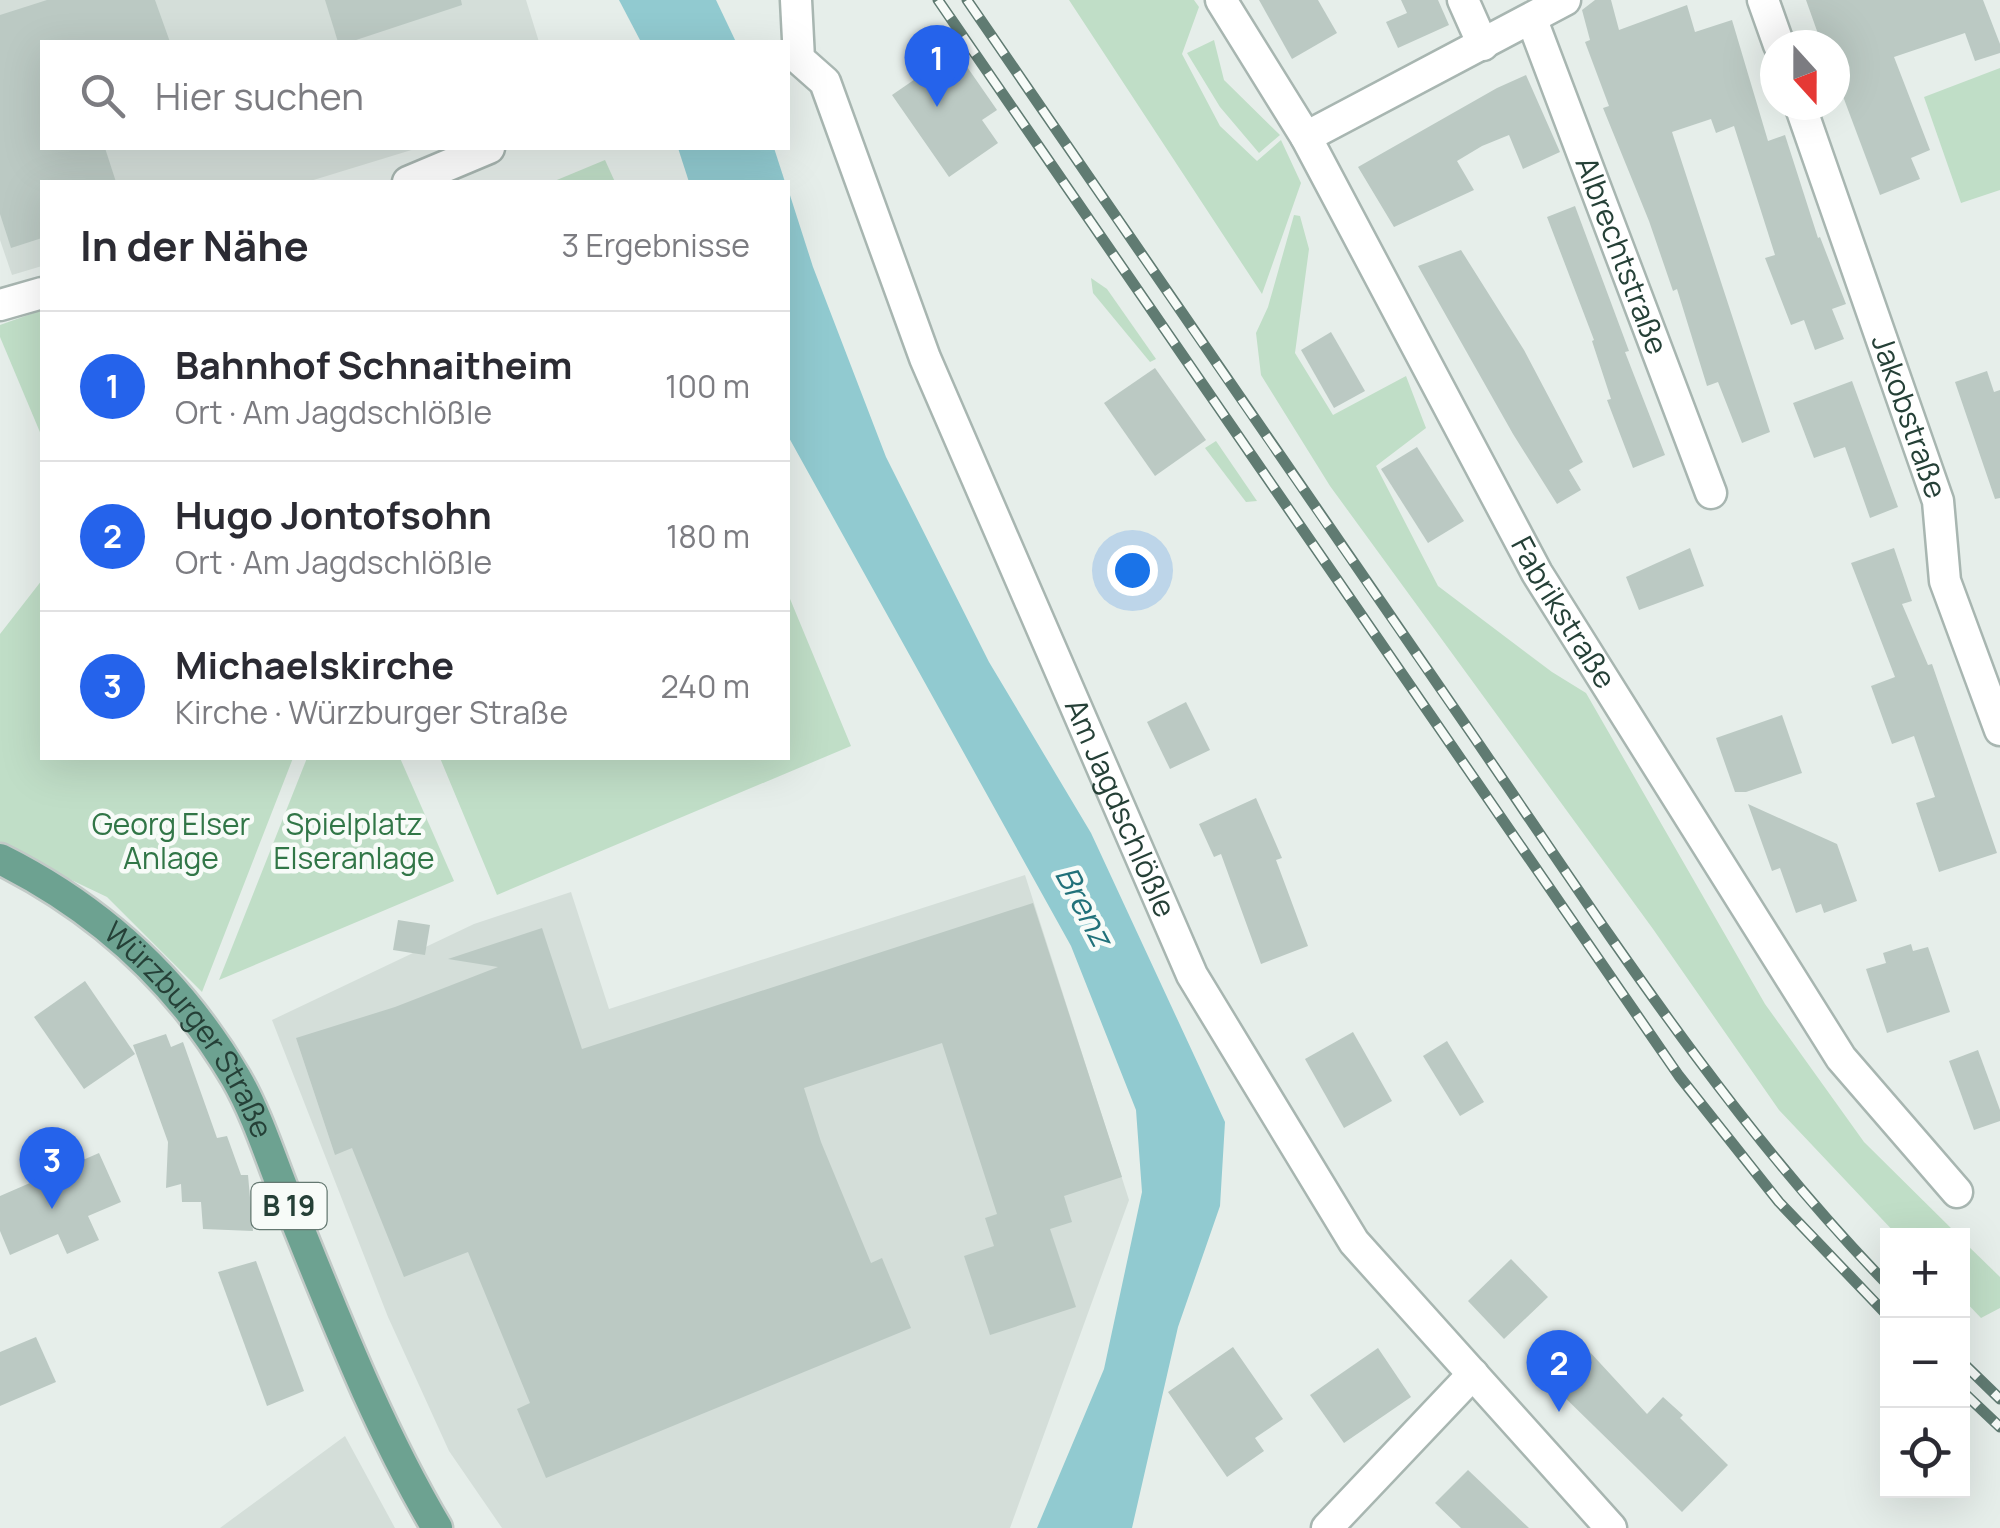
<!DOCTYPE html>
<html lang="de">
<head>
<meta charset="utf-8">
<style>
  :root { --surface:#fff; --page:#f7f7f7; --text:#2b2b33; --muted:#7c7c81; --line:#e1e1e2; --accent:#2563eb }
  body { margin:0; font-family:Manrope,sans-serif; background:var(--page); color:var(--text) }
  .controls { position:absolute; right:30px; bottom:30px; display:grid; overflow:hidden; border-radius:0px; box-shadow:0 10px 40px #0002 }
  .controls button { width:90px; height:90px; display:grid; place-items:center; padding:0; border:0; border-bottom:2px solid var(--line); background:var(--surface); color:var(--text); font:50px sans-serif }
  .compass { position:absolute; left:1760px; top:30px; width:90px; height:90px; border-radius:50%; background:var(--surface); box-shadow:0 10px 40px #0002; rotate:159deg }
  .you { position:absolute; left:1132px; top:570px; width:35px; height:35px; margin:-25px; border:8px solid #fff; border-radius:50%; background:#1a73e8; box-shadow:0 0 0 15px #1a73e833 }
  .badge { display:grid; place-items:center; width:65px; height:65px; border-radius:50%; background:var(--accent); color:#fff; font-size:32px; font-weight:700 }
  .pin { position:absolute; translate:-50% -82px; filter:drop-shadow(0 2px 5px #0008) }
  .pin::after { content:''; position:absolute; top:52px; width:35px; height:30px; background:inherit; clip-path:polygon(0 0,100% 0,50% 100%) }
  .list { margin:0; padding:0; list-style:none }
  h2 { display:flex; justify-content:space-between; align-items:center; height:130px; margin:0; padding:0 40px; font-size:42px }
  h2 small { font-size:32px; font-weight:400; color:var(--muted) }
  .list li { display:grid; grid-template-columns:65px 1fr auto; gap:30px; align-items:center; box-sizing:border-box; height:150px; padding:0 40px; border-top:2px solid var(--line) }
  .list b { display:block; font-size:38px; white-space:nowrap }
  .list p { margin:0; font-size:32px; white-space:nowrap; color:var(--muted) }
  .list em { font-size:32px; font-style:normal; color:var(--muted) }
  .icon { flex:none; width:55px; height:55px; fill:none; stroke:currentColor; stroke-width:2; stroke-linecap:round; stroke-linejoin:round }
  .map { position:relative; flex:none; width:2000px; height:1528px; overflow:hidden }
  .search { position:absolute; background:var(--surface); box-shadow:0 10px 40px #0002; left:40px; top:40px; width:750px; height:110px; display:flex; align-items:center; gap:25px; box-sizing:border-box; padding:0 35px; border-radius:0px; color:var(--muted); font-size:38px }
  .panel { position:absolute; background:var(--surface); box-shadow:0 10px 40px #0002; left:40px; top:180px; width:750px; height:580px; border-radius:0px }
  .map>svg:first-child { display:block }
</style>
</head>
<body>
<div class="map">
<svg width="2000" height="1528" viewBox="0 0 2000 1528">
  <rect width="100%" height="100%" fill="#e6eeea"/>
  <g fill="#d4ded9">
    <polygon points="0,0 526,0 539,42 42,42 42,148 418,148 307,182 42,182 42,266 12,275 0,240"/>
    <polygon points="1025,875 1129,1200 1010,1528 502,1528 449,1451 388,1317 272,1020 474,924 571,892 609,1009"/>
    <polygon points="345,1436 395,1528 220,1528"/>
  </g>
  <g fill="#c0dec7">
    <polygon points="1069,0 1194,0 1199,7 1182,54 1220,126 1257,161 1281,140 1301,183 1262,294"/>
    <polygon points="1214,40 1224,80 1280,135 1259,153 1220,107 1187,53"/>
    <polygon points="2000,68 2000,190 1961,203 1924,97"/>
    <polygon points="605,160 615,182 552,182"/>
    <polygon points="1294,215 1300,216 1309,249 1295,353 1333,415 1406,376 1426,428 1376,466 1438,586 1552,672 1586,693 1765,1004 1864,1142 1958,1235 1897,1235 1779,1110 1653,929 1330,486 1261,375 1256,333 1268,307"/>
    <polygon points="1091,278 1107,289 1156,359 1150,362 1093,293"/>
    <polygon points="42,310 42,437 0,337 0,325"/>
    <polygon points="1216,441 1257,501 1246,502 1205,448"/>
    <polygon points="42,580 42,758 293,758 202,992 107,897 0,846 0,634"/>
    <polygon points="788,594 851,746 497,895 440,758 788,758"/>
    <polygon points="307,758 400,758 454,881 219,980"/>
    <polygon points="1962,1240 2000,1277 2000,1308 1981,1318 1963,1299"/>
  </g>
  <g fill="#91cad0">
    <polygon points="619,0 716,0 736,42 641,42"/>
    <polygon points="678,148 774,148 785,182 689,182"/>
    <polygon points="788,189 813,267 886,457 989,662 1091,833 1225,1122 1220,1206 1178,1327 1132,1528 1037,1528 1104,1369 1142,1192 1136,1110 1071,946 788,436"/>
  </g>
  <g fill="#bbc9c3">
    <polygon points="47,0 155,0 170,42 42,42 42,148 105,148 116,182 42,182 42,238 11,248 0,214 0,15"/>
    <polygon points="325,0 461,0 462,5 350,42 338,42"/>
    <polygon points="1259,0 1318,0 1337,33 1292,59"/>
    <polygon points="1401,0 1438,0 1449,25 1398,48 1386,22 1407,13"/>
    <polygon points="1595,0 1611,0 1619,30 1687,5 1695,32 1732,20 1768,141 1785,135 1818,238 1820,237 1846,304 1832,309 1844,339 1815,350 1804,320 1791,325 1765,258 1775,255 1734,126 1716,133 1711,119 1672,132 1770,432 1742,443 1718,382 1707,386 1677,289 1673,291 1649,221 1603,108 1609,106 1585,42 1590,40 1582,10"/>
    <polygon points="1806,0 1983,0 2000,44 2000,53 1975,61 1965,33 1894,57 1930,150 1911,158 1920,179 1880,195 1835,75 1835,45 1822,45"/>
    <polygon points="956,51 997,110 982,120 998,143 949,177 892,95"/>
    <polygon points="1526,75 1560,152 1523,169 1509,135 1482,146 1457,161 1474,190 1394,227 1358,167 1497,88"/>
    <polygon points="1575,206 1629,351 1625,352 1665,455 1633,468 1607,400 1611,399 1592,341 1594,340 1547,217"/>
    <polygon points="1461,250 1524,350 1583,462 1569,470 1581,490 1557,504 1513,434 1418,266"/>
    <polygon points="1331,332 1365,391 1334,408 1301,350"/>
    <polygon points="1155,368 1206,440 1155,476 1104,403"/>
    <polygon points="1987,371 1994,392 2000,390 2000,498 1995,499 1955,382"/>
    <polygon points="1852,381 1898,507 1870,518 1845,447 1814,458 1793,403"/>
    <polygon points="1417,447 1464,521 1428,543 1381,469"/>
    <polygon points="1690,548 1704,586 1639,610 1626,577"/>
    <polygon points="1894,548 1912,601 1902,604 1928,665 1932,664 1997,853 1939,872 1916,803 1935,797 1914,736 1892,744 1871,686 1895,677 1851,563"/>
    <polygon points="1186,702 1210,750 1170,769 1147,722"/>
    <polygon points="1782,715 1802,773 1746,792 1735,792 1716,738"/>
    <polygon points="1256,798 1282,858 1276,860 1308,946 1261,964 1221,854 1214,857 1199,824"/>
    <polygon points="1748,804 1837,844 1857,901 1824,913 1821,904 1796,913 1780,868 1772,871"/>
    <polygon points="1033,903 1122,1177 1064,1196 1072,1222 1050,1229 1076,1307 990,1335 964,1256 994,1246 985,1218 997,1214 942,1043 804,1088 821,1142 871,1263 882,1258 911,1328 546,1478 517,1409 530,1403 468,1252 404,1277 352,1148 335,1155 296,1038 395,1007 498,967 448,959 542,928 582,1049"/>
    <polygon points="398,920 430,925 425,955 393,950"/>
    <polygon points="1911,944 1913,951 1928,947 1950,1012 1887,1033 1866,969 1886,963 1883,953"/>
    <polygon points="85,981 135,1054 84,1089 34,1017"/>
    <polygon points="1353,1032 1392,1101 1344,1128 1305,1059"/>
    <polygon points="166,1034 171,1047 183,1042 217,1138 227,1136 241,1175 248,1175 253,1231 203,1229 201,1202 182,1202 181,1184 166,1188 168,1142 133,1045"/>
    <polygon points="1447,1041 1484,1102 1460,1116 1423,1056"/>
    <polygon points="1978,1050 2000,1110 2000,1121 1974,1130 1949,1061"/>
    <polygon points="99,1153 121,1202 88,1216 99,1240 67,1254 58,1234 10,1255 0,1231 0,1196"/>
    <polygon points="1511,1259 1548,1297 1504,1339 1468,1301"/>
    <polygon points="256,1261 304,1391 267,1406 218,1272"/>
    <polygon points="36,1337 56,1382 0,1406 0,1352"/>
    <polygon points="1233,1347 1283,1419 1255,1438 1264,1451 1227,1477 1168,1392"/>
    <polygon points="1378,1348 1411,1397 1344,1443 1310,1395"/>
    <polygon points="1588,1350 1647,1414 1663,1397 1683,1415 1680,1418 1728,1465 1682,1512 1551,1384"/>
    <polygon points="1468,1470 1529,1528 1461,1528 1435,1503"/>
  </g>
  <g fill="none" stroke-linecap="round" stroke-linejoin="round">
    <g stroke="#a8b6b1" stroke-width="35">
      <g id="minor">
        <path id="s1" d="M796 0 799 59 825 82 925 358 1192 975 1354 1242 1611 1528"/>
        <path id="s2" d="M1221 0 1306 137 1537 573 1841 1058 1957 1192"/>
        <polyline points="1463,0 1483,45"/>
        <polyline points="1763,0 1779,45"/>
        <path id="s3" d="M1532 20 1711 493"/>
        <path id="s4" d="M1800 105 1938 501 1945 581 2000 730"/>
        <polyline points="1306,137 1565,0"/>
        <polyline points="408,182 489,148"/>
        <polyline points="0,305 42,293"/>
        <polyline points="1327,1528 1473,1374"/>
      </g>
    </g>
    <g stroke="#c2cac7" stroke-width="35">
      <g id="primary">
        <path id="s5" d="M0 859C100 909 179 981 236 1078 258 1116 272 1163 289 1204 334 1314 376 1425 437 1528"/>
      </g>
    </g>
    <use href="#minor" stroke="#fff" stroke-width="30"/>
    <use href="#primary" stroke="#6da291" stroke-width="30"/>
    <g stroke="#607b72" stroke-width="11">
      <g id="rail">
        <polyline points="938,0 1679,1076 1779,1202 1888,1316"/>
        <path d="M967 0C1137 247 1306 494 1476 740 1604 927 1729 1122 1888 1285"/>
        <polyline points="1962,1362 2000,1399"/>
        <polyline points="1962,1391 2000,1427"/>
      </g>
    </g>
    <use href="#rail" stroke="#f7fbf8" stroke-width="8" stroke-dasharray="22" stroke-linecap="butt"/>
  </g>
  <g text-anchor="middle" stroke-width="9" stroke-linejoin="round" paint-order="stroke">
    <rect fill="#f7fbf8" stroke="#647871" stroke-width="2.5" x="251.5" y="1183" width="75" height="46" rx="8"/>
    <g font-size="28" font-weight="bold" fill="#254037">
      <text x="289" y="1216">B 19</text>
    </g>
    <g font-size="30" fill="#254037" stroke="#f7fbf8">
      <text dy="10" stroke="none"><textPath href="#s3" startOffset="252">Albrechtstraße</textPath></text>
      <text dy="10" stroke="none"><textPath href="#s4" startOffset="330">Jakobstraße</textPath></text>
      <text dy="10" stroke="none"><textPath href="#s2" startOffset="702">Fabrikstraße</textPath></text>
      <text dy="10" stroke="none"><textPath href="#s1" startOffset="878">Am Jagdschlößle</textPath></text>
      <text dy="10" stroke="none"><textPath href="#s5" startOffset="260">Würzburger Straße</textPath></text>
    </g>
    <g font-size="30" fill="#317647" stroke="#f7fbf8">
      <text x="171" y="835">Georg Elser<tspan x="171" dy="34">Anlage</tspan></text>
      <text x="354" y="835">Spielplatz<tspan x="354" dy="34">Elseranlage</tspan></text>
    </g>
    <g font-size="32" font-style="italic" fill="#21717a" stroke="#f7fbf8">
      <text transform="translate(1084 906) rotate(62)" y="11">Brenz</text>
    </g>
  </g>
</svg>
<div class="controls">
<button>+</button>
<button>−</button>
<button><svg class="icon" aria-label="locate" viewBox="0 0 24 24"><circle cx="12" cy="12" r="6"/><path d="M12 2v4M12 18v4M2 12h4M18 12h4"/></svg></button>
</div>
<svg class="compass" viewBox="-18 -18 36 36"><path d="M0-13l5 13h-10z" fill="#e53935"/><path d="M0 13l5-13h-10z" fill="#7c7c81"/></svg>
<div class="you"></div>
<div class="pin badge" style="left:937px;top:107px">1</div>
<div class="pin badge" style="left:1559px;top:1412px">2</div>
<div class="pin badge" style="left:52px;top:1209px">3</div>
<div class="search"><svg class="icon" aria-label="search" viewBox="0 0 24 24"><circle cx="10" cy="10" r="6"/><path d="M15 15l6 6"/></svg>Hier suchen</div>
<section class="panel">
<h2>In der Nähe<small>3 Ergebnisse</small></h2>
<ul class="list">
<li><span class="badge">1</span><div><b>Bahnhof Schnaitheim</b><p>Ort · Am Jagdschlößle</p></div><em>100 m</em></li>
<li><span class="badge">2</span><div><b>Hugo Jontofsohn</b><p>Ort · Am Jagdschlößle</p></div><em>180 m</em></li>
<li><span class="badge">3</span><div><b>Michaelskirche</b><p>Kirche · Würzburger Straße</p></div><em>240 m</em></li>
</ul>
</section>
</div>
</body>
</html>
